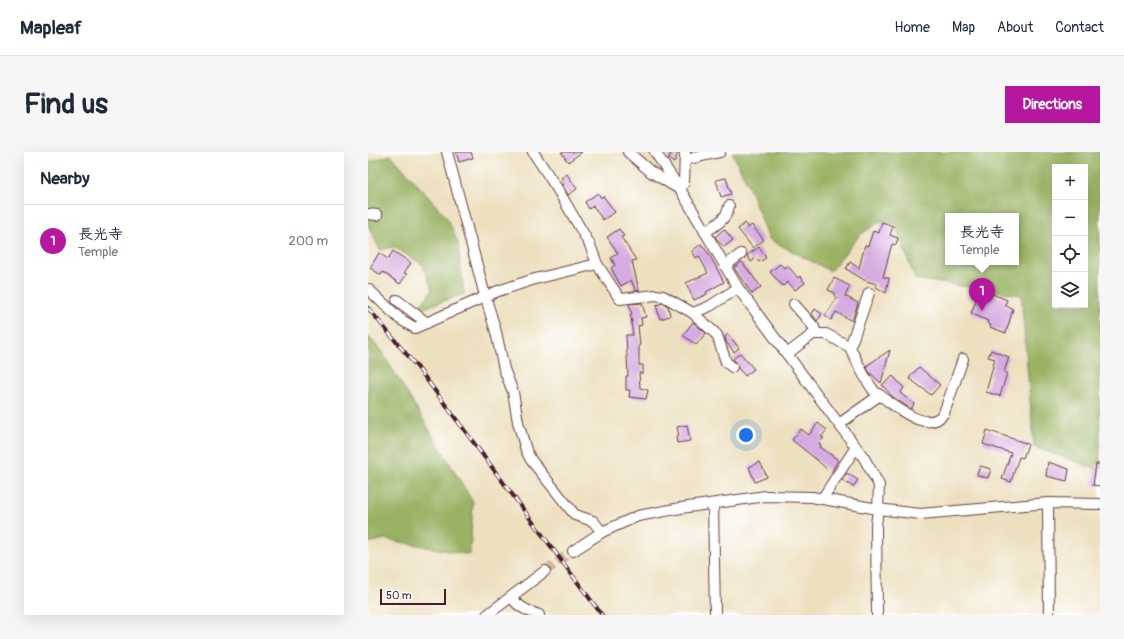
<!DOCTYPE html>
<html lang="en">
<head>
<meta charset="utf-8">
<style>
  :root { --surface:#fff; --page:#f6f6f7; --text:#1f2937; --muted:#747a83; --line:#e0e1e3; --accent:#b5179e }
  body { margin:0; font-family:Pangolin,"Klee One",sans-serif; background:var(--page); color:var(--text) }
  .controls { position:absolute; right:12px; top:12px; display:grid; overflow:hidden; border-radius:0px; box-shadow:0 4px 16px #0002 }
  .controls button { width:36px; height:36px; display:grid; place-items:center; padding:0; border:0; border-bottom:1px solid var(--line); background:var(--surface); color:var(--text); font:20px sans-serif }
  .scale { position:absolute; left:12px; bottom:10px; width:66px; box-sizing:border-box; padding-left:4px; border:2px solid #4a1f2b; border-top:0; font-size:11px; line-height:14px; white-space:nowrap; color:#4a1f2b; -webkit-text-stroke:3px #fff; paint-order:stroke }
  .you { position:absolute; left:378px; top:283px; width:14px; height:14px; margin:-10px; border:3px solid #fff; border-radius:50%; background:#1a73e8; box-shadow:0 0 0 6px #1a73e833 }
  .badge { display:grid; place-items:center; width:26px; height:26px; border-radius:50%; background:var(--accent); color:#fff; font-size:13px; font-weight:700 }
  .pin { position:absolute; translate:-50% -33px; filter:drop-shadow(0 1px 2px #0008) }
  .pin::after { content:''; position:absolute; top:21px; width:14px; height:12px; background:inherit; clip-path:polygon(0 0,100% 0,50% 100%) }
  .popup { position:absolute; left:577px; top:61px; width:74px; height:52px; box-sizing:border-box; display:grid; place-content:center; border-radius:0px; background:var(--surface); filter:drop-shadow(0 1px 3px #0005); font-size:13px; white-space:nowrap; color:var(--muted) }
  .popup b { font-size:15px; color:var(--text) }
  .popup::after { content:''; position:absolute; left:50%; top:100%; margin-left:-8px; border:8px solid transparent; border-top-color:var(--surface) }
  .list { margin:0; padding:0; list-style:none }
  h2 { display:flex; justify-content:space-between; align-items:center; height:52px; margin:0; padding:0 16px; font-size:17px }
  h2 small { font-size:13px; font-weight:400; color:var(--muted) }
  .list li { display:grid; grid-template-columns:26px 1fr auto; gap:12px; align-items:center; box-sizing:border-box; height:72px; padding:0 16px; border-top:1px solid var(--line) }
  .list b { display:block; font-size:15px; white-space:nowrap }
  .list p { margin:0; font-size:13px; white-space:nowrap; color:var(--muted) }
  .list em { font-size:13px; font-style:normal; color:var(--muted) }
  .icon { flex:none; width:22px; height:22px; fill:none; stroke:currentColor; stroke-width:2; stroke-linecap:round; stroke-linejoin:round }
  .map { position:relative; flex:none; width:732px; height:463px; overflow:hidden; border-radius:0px }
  header { display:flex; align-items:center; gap:24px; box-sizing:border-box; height:56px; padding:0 20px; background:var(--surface); border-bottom:1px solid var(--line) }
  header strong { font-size:19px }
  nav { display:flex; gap:22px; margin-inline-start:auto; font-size:14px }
  .intro { display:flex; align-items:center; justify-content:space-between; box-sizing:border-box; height:96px; padding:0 24px }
  h1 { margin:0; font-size:28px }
  .button { padding:10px 18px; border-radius:0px; background:var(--accent); color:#fff; font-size:14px; font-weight:700 }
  main { display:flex; gap:24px; padding:0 24px }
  aside { flex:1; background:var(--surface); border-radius:0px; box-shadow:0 4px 16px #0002 }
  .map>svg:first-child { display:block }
</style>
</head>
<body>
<header>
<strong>Mapleaf</strong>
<nav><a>Home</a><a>Map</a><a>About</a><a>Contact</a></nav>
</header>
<div class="intro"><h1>Find us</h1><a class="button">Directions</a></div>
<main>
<aside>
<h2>Nearby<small></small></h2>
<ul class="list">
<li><span class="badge">1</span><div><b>長光寺</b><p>Temple</p></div><em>200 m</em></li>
</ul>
</aside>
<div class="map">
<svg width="732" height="463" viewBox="0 0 732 463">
  <rect width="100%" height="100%" fill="#fff"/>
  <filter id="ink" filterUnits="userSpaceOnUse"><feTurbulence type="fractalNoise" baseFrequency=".025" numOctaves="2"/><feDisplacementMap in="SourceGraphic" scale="8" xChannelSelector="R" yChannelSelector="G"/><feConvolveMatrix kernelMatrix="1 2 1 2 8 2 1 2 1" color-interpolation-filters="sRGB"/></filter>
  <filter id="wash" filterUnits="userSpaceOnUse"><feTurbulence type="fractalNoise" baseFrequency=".012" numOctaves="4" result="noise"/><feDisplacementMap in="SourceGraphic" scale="16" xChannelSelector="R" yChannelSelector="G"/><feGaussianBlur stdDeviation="0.9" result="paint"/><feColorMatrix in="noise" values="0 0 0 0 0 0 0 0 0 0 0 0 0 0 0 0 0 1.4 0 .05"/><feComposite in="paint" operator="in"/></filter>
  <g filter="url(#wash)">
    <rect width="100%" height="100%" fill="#ede0bf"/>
    <g fill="#9ab264" stroke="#726848" fill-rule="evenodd">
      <path d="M364 0H732V318L666 295 653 143 547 127 527 72 513 69 492 83 462 119 401 87 381 35ZM687 15H717V153H687ZM580 64H648V110H580Z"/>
      <polygon points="23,3 80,67 90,91 96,142 47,159 64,138 55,113 26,95 12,98 0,73 0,10"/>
      <polygon points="0,184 14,200 105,350 102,403 17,387 0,391"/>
    </g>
    <g id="blocks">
      <g fill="#d6abe1">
        <polygon points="88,0 103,0 105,6 91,10"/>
        <polygon points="193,0 214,0 200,10"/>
        <polygon points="304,0 310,0 306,11 300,7"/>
        <polygon points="199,22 209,37 200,43 194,32 196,31 193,26"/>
        <polygon points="358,26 363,42 353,45 348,28"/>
        <polygon points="230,41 233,46 235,44 247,60 235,68 225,54 221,57 217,50"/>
        <polygon points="514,70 525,74 522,83 530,86 528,93 524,92 515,125 521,126 518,141 508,135 509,132 498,129 478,117 482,110 491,116 497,93 500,94 505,79 511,81"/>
        <polygon points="377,71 380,76 384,73 396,88 385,96 370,77"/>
        <polygon points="251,77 256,84 253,85 268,108 264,109 271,138 268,139 263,128 253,134 243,116 247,113 243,106 250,101 239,85"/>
        <polygon points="356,77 365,88 356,95 347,85"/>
        <polygon points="333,92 341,102 356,130 338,140 339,142 326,148 318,131 340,121 331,104 328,106 324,99"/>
        <polygon points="391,95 398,106 391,110 388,106 383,110 379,103"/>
        <polygon points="25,99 43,111 36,121 39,122 32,132 15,120 13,123 2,116 11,101 20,107"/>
        <polygon points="374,110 393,135 384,142 366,116"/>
        <polygon points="412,112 416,116 420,114 430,126 432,124 437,131 427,138 420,130 415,134 402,120"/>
        <polygon points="466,126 482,134 477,144 490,151 484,169 468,160 463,168 457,164 469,146 466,144 467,141 460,138"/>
        <polygon points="617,139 639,148 637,153 645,157 638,181 622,175 623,173 619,171 620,169 603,161 609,146 613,148"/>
        <polygon points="274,151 278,165 273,166 274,173 270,174 272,193 271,193 271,213 275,213 275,221 271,221 272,236 280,238 278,247 261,245 262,238 258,238 258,224 260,224 258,183 265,183 263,171 264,170 262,163 264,163 261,152"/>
        <polygon points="295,151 300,154 302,164 292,167 288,153"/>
        <polygon points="447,157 454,162 449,169 444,162"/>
        <polygon points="325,170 338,181 328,193 315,183"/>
        <polygon points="360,182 371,196 366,200 358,190 357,185"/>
        <polygon points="522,198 513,231 501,220 498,214"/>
        <polygon points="623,198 641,205 636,220 639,221 632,244 618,240 627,207 620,205"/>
        <polygon points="372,201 386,217 377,224 370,216 368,210 365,207"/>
        <polygon points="551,215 572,233 563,243 541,226"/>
        <polygon points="525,224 536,236 532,241 546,252 543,257 525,245 514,233"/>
        <polygon points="450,271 459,278 453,285 456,286 451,291 453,293 452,295 470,308 463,321 449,308 424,288 433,277 441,283"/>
        <polygon points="319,273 322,289 309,291 308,284 311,284 309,275"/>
        <polygon points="619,278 660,292 655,306 651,305 643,330 634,327 643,301 615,292"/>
        <polygon points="392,310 399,325 387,330 381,315"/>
        <polygon points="680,310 701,317 699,329 678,324"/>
        <polygon points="728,312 732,312 732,334 725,333"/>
        <polygon points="612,314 623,317 620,326 609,323"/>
        <polygon points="479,321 490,328 485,335 474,328"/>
      </g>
    </g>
  </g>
  <g filter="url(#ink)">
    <use href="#blocks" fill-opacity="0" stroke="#623c41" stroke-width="1"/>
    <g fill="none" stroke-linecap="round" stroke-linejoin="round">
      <polyline stroke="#ccb9a1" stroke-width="10" stroke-dasharray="10 5" stroke-linecap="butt" points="177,419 205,399"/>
      <g stroke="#623c41" stroke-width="12">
        <g id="minor">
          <polyline points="79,0 116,140 128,180 136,217 145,240 150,270 158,298 163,308 207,363 225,369 234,380"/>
          <polyline points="165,0 190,38 222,93 229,112 252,147 288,143 295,144 325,161 342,154 370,136"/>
          <polyline points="260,0 283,20 308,35"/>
          <polyline points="287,0 312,37 370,136 496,306 511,333 510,357 508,373 509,463"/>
          <polyline points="317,8 352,0"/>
          <polyline points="312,37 316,31 317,0"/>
          <polyline points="0,62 9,63"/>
          <path d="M337 80C348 73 359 67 361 54"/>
          <polyline points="357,114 373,102"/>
          <polyline points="0,137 32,167 47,176 130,139 167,127 229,112"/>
          <polyline points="29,148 59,171"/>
          <polyline points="426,152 446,175 448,182"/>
          <polyline points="325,161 349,183 358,210 364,215"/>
          <path d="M482 195C489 210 496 226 506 239 510 243 517 246 521 250 535 260 562 281 576 261L595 207"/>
          <polyline points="419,202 445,182 458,182 482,195 501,141"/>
          <polyline points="471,272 512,243"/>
          <polyline points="454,347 488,295"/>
          <polyline points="680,351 681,463"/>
          <polyline points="345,352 347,463"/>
          <polyline points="205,399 234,380 270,364 313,356 398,344 444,345 510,357 552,362 680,351 732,352"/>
          <path d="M143 445C150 455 160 459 171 463"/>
          <polyline points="119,463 177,419"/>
        </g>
      </g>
      <use href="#minor" stroke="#fff" stroke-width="10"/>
      <g stroke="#4a1f2b" stroke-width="4">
        <polyline id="rail" points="0,156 50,216 234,463"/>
      </g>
      <use href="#rail" stroke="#fff" stroke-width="2.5" stroke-dasharray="8" stroke-linecap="butt"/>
    </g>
  </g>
</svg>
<div class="controls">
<button>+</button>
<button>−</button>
<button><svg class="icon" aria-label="locate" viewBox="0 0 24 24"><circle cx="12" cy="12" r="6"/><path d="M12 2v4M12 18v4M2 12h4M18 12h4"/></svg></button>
<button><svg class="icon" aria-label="layers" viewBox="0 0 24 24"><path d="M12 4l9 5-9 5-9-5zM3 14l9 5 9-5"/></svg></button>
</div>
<div class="scale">50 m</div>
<div class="you"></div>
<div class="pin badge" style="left:614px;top:159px">1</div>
<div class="popup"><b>長光寺</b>Temple</div>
</div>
</main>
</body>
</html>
